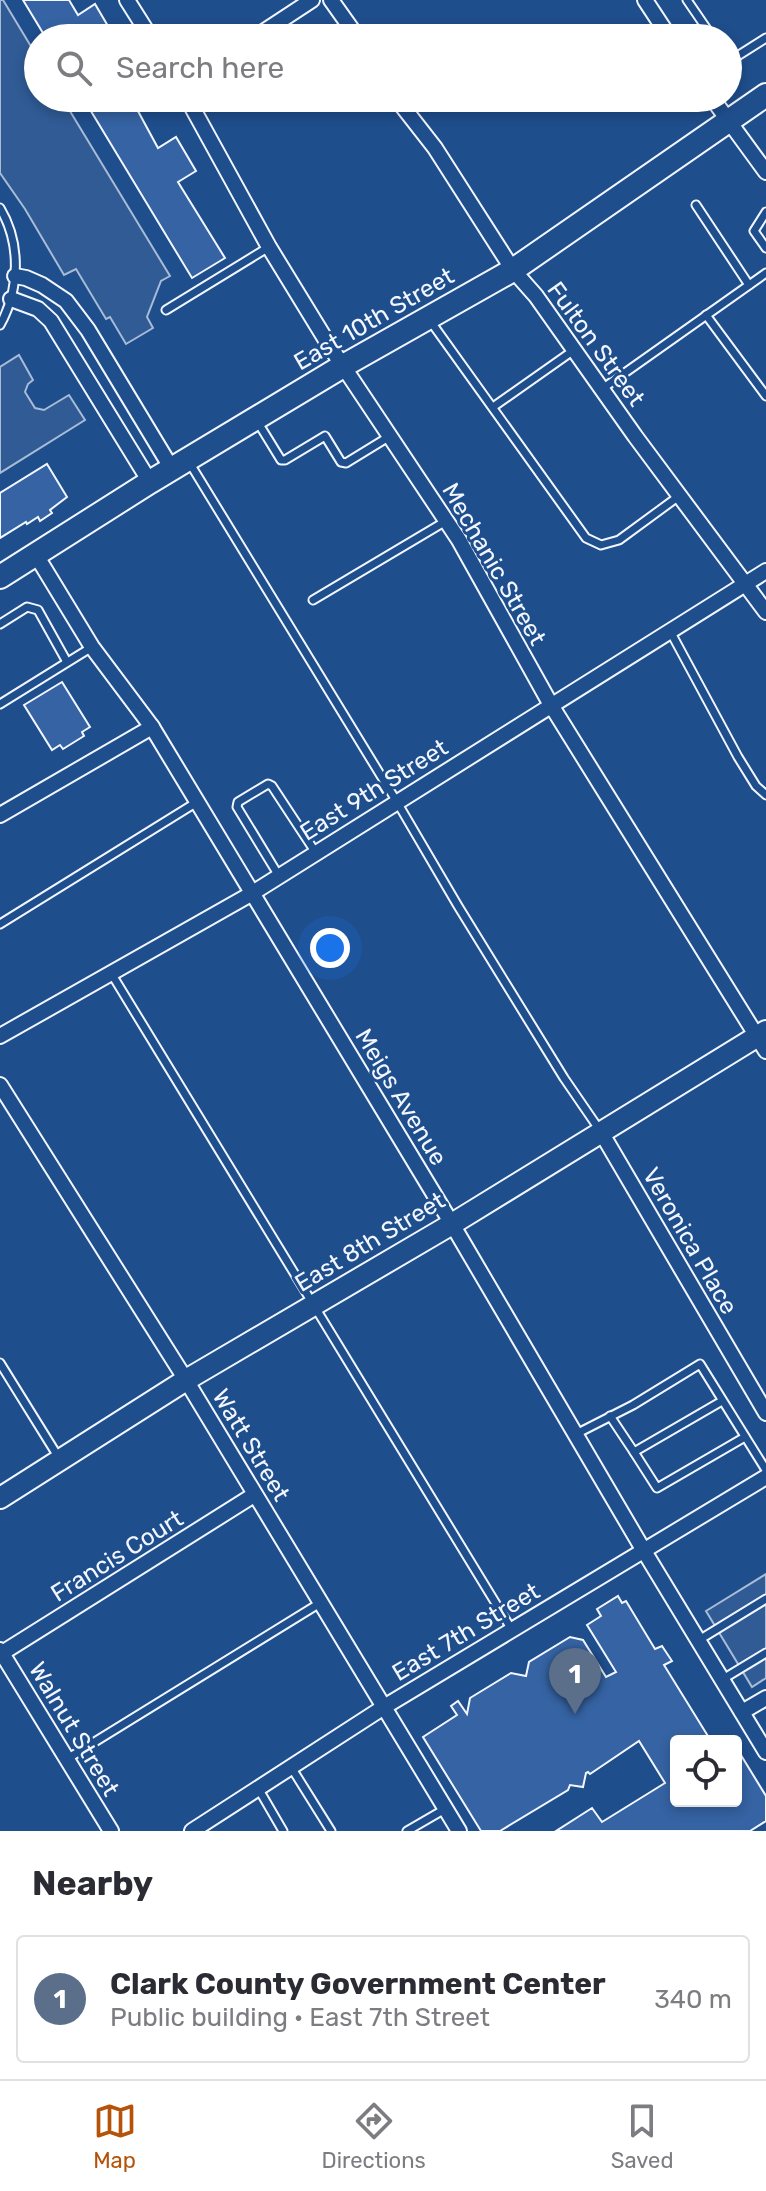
<!DOCTYPE html>
<html lang="en">
<head>
<meta charset="utf-8">
<style>
  :root { --surface:#fff; --page:#f2f2f3; --text:#2b2b33; --muted:#7c7c81; --line:#e1e1e2; --accent:#b45309 }
  body { margin:0; font-family:Rubik,sans-serif; background:var(--page); color:var(--text) }
  .controls { position:absolute; right:24px; bottom:24px; display:grid; overflow:hidden; border-radius:8px; box-shadow:0 4px 12px #0003 }
  .controls button { width:72px; height:72px; display:grid; place-items:center; padding:0; border:0; border-bottom:2px solid var(--line); background:var(--surface); color:var(--text); font:40px sans-serif }
  .you { position:absolute; left:330px; top:948px; width:28px; height:28px; margin:-20px; border:6px solid #fff; border-radius:50%; background:#1a73e8; box-shadow:0 0 0 12px #1a73e833 }
  .badge { display:grid; place-items:center; width:52px; height:52px; border-radius:50%; background:var(--accent); color:#fff; font-size:26px; font-weight:700 }
  .pin { position:absolute; translate:-50% -66px; filter:drop-shadow(0 2px 4px #0008) }
  .pin::after { content:''; position:absolute; top:42px; width:28px; height:24px; background:inherit; clip-path:polygon(0 0,100% 0,50% 100%) }
  .list { margin:0; padding:0; list-style:none }
  h2 { display:flex; justify-content:space-between; align-items:center; height:104px; margin:0; padding:0 32px; font-size:34px }
  h2 small { font-size:26px; font-weight:400; color:var(--muted) }
  .list li { display:grid; grid-template-columns:52px 1fr auto; gap:24px; align-items:center; box-sizing:border-box; height:128px; margin:0 16px 16px; padding:0 16px; border:2px solid var(--line); border-radius:8px }
  .list b { display:block; font-size:30px; white-space:nowrap }
  .list p { margin:0; font-size:26px; white-space:nowrap; color:var(--muted) }
  .list em { font-size:26px; font-style:normal; color:var(--muted) }
  .icon { flex:none; width:44px; height:44px; fill:none; stroke:currentColor; stroke-width:2; stroke-linecap:round; stroke-linejoin:round }
  .map { position:relative; flex:none; width:766px; height:1831px; overflow:hidden }
  .search { position:absolute; background:var(--surface); box-shadow:0 4px 12px #0003; left:24px; right:24px; top:24px; height:88px; display:flex; align-items:center; gap:20px; box-sizing:border-box; padding:0 28px; border-radius:44px; color:var(--muted); font-size:30px }
  .sheet { height:248px; background:var(--surface) }
  nav { display:flex; justify-content:space-around; align-items:center; box-sizing:border-box; height:112px; border-top:2px solid var(--line); background:var(--surface); font-size:22px; color:var(--muted) }
  nav a { display:grid; justify-items:center; gap:4px }
  nav .on { color:var(--accent) }
  .map>svg:first-child { display:block }
</style>
</head>
<body>
<div class="map">
<svg width="766" height="1831" viewBox="0 0 766 1831">
  <rect width="100%" height="100%" fill="#1f4e8c"/>
  <g fill="#305b95" stroke="#a8bbd7" stroke-width="2">
    <polygon points="0,0 3,0 38,58 38,98 62,98 170,276 161,281 147,317 153,328 126,344 110,317 106,319 76,269 64,275 25,209 0,173"/>
    <polygon points="19,355 33,380 28,384 25,392 35,408 44,410 69,395 85,420 0,473 0,367"/>
    <polygon points="766,1574 766,1678 752,1687 706,1611"/>
  </g>
  <g fill="#3563a3" stroke="#f2f6ff" stroke-width="2">
    <polygon points="23,0 69,0 78,15 95,4 115,38 46,38"/>
    <polygon points="83,98 135,98 132,100 158,148 176,137 196,171 178,182 225,258 192,278"/>
    <polygon points="47,464 67,497 50,510 52,513 40,521 38,517 27,524 26,522 0,538 0,493"/>
    <polygon points="62,682 90,727 82,732 84,736 63,749 60,745 52,750 24,705"/>
    <polygon points="618,1596 622,1603 626,1601 655,1649 662,1646 672,1661 664,1665 711,1741 676,1741 676,1801 736,1801 736,1747 766,1796 766,1821 750,1831 556,1831 592,1808 602,1822 665,1783 639,1741 590,1774 588,1772 586,1773 583,1787 570,1785 568,1790 500,1831 481,1831 423,1737 457,1715 451,1706 458,1701 467,1714 470,1698 511,1673 526,1676 529,1662 570,1637 583,1640 606,1677 616,1672 587,1625 601,1616 597,1609"/>
  </g>
  <g fill="none" stroke-linecap="round" stroke-linejoin="round">
    <g stroke="#f2f6ff" stroke-width="11">
      <g id="lane">
        <polyline points="687,0 713,38"/>
        <polyline points="728,62 766,38"/>
        <polyline points="696,205 749,285"/>
        <path d="M0 208C21 243 20 289 0 325"/>
        <polyline points="766,212 754,231 766,248"/>
        <polyline points="166,310 269,247"/>
        <polyline points="706,315 766,396"/>
        <polyline points="431,322 586,538 601,545 619,540 679,496"/>
        <polyline points="602,389 766,273"/>
        <polyline points="493,407 574,350"/>
        <polyline points="257,421 281,460 285,460 325,436 341,462 346,463 390,436"/>
        <polyline points="189,462 397,802 458,906 564,1078 599,1129"/>
        <polyline points="313,600 446,521"/>
        <polyline points="0,624 27,607 38,610 67,662"/>
        <polyline points="670,631 738,757 756,786 766,795"/>
        <polyline points="0,704 92,647"/>
        <polyline points="279,876 237,807 238,802 268,784 272,786 316,853"/>
        <polyline points="0,924 197,802"/>
        <polyline points="111,973 512,1630"/>
        <polyline points="0,1363 59,1458"/>
        <polyline points="610,1416 634,1452 722,1401"/>
        <polyline points="576,1434 633,1405 700,1364 766,1470"/>
        <polyline points="634,1452 657,1488 745,1437"/>
        <polyline points="699,1640 766,1599"/>
        <polyline points="723,1679 766,1653"/>
        <polyline points="67,1759 320,1603"/>
        <polyline points="291,1767 331,1831"/>
        <polyline points="258,1788 283,1831"/>
        <polyline points="407,1831 445,1809"/>
      </g>
    </g>
    <g stroke="#f2f6ff" stroke-width="18">
      <g id="street">
        <polyline points="127,0 151,38"/>
        <polyline points="331,0 358,38"/>
        <polyline points="645,0 670,38"/>
        <polyline points="254,38 312,0"/>
        <polyline points="187,98 269,247 329,345 459,540 551,705 766,1051"/>
        <polyline points="396,98 435,148 513,270 536,296 635,436 766,612"/>
        <polyline points="712,98 766,172"/>
        <polyline points="15,276 26,278 42,285 66,301 88,330 172,469"/>
        <polyline points="11,299 38,309 51,321 150,482"/>
        <polyline points="36,555 92,647 152,727 452,1224 644,1551 766,1752"/>
        <polyline points="0,815 152,727"/>
        <polyline points="0,1036 251,894 766,571"/>
        <polyline points="0,1085 186,1380 459,1831"/>
        <polyline points="601,1132 766,1413"/>
        <polyline points="0,1650 111,1831"/>
        <polyline points="2,1653 254,1495"/>
        <polyline points="742,1712 766,1698"/>
        <polyline points="192,1831 384,1707 766,1477"/>
      </g>
    </g>
    <g stroke="#f2f6ff" stroke-width="24">
      <polyline id="secondary" points="0,1498 186,1380 452,1224 766,1031"/>
    </g>
    <g stroke="#f2f6ff" stroke-width="26">
      <polyline id="primary" points="0,577 150,482 343,366 513,270 766,95"/>
    </g>
    <use href="#lane" stroke="#1f4e8c" stroke-width="7"/>
    <use href="#street" stroke="#1f4e8c" stroke-width="14"/>
    <use href="#secondary" stroke="#1f4e8c" stroke-width="20"/>
    <use href="#primary" stroke="#1f4e8c" stroke-width="22"/>
  </g>
  <g text-anchor="middle" stroke-width="6" stroke-linejoin="round" paint-order="stroke">
    <g font-size="24" fill="#f2f6ff" stroke="#1f4e8c">
      <text transform="translate(374 319) rotate(-30)" y="8">East 10th Street</text>
      <text transform="translate(596 344) rotate(54)" y="8">Fulton Street</text>
      <text transform="translate(494 564) rotate(60)" y="8">Mechanic Street</text>
      <text transform="translate(374 790) rotate(-32)" y="8">East 9th Street</text>
      <text transform="translate(401 1097) rotate(59)" y="8">Meigs Avenue</text>
      <text transform="translate(690 1241) rotate(60)" y="8">Veronica Place</text>
      <text transform="translate(370 1242) rotate(-31)" y="8">East 8th Street</text>
      <text transform="translate(251 1445) rotate(59)" y="8">Watt Street</text>
      <text transform="translate(117 1556) rotate(-32)" y="8">Francis Court</text>
      <text transform="translate(466 1632) rotate(-31)" y="8">East 7th Street</text>
      <text transform="translate(74 1729) rotate(59)" y="8">Walnut Street</text>
    </g>
  </g>
</svg>
<div class="controls">
<button><svg class="icon" aria-label="locate" viewBox="0 0 24 24"><circle cx="12" cy="12" r="6"/><path d="M12 2v4M12 18v4M2 12h4M18 12h4"/></svg></button>
</div>
<div class="you"></div>
<div class="pin badge" style="left:575px;top:1714px;background:#5c6f8a">1</div>
<div class="search"><svg class="icon" aria-label="search" viewBox="0 0 24 24"><circle cx="10" cy="10" r="6"/><path d="M15 15l6 6"/></svg>Search here</div>
</div>
<section class="sheet">
<h2>Nearby<small></small></h2>
<ul class="list">
<li><span class="badge" style="background:#5c6f8a">1</span><div><b>Clark County Government Center</b><p>Public building · East 7th Street</p></div><em>340 m</em></li>
</ul>
</section>
<nav>
<a class="on"><svg class="icon" aria-label="map" viewBox="0 0 24 24"><path d="M3 6l6-2 6 2 6-2v14l-6 2-6-2-6 2zM9 4v14M15 6v14"/></svg>Map</a>
<a><svg class="icon" aria-label="directions" viewBox="0 0 24 24"><path d="M12 3l9 9-9 9-9-9zM9 14v-3h6M13 9l2 2-2 2"/></svg>Directions</a>
<a><svg class="icon" aria-label="saved" viewBox="0 0 24 24"><path d="M7 4h10v16l-5-4-5 4z"/></svg>Saved</a>
</nav>
</body>
</html>
